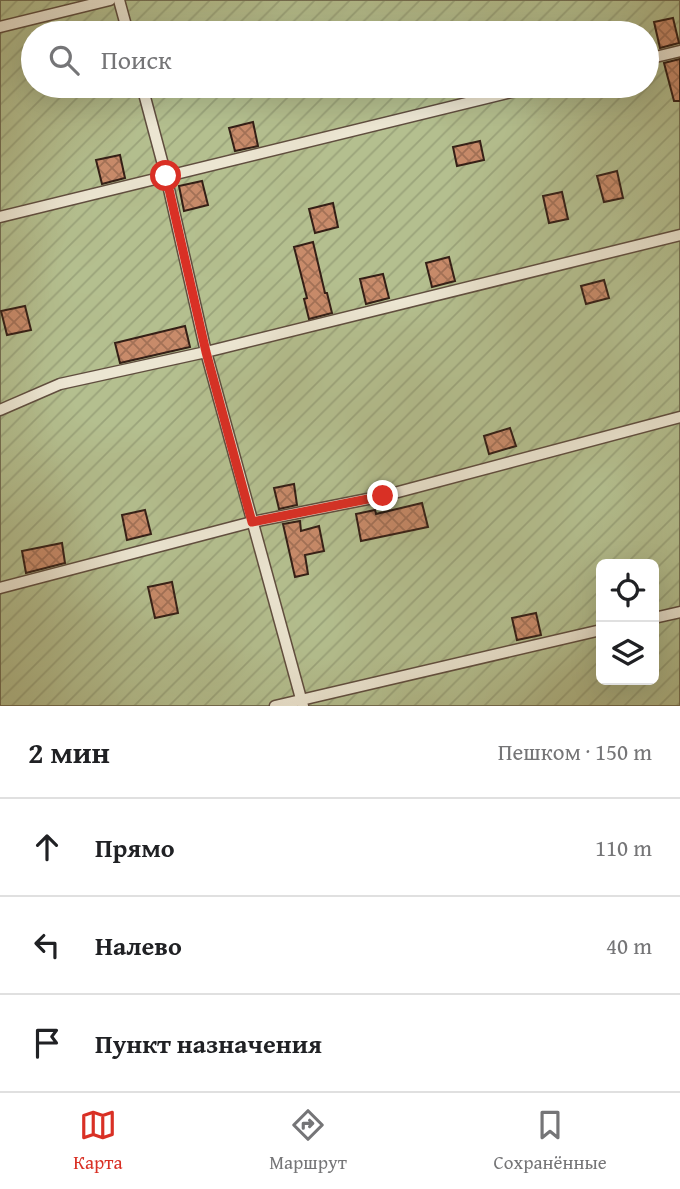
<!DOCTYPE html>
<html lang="ru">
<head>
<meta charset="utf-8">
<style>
  :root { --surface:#fff; --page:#f6f6f6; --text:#202124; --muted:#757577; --line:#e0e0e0; --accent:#d93025 }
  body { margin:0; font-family:"Gentium Book Plus",serif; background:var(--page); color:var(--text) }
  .controls { position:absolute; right:21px; bottom:21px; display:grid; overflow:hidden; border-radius:10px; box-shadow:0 7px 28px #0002 }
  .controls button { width:63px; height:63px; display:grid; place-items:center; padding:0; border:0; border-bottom:2px solid var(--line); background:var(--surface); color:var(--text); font:35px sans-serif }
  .stop { position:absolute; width:21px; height:21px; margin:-16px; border:5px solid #d93025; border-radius:50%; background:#fff }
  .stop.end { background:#d93025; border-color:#fff; box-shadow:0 2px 7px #0008 }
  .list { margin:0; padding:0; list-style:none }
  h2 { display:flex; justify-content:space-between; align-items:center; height:91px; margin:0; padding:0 28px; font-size:30px }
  h2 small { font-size:23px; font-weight:400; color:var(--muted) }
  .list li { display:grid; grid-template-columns:46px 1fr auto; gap:21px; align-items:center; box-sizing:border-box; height:98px; padding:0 28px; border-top:2px solid var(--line) }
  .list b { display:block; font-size:26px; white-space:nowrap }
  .list em { font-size:23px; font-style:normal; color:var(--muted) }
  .icon { flex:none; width:38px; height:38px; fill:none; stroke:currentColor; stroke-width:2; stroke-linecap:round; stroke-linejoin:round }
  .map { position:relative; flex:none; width:680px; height:706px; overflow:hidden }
  .search { position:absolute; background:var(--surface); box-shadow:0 7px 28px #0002; left:21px; right:21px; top:21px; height:77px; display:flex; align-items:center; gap:18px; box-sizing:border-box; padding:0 24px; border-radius:38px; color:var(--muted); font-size:26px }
  .sheet { height:385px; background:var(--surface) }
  nav { display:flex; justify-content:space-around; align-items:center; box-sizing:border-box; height:98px; border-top:2px solid var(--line); background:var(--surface); font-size:19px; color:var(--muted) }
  nav a { display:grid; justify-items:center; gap:4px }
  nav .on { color:var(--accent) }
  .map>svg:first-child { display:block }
</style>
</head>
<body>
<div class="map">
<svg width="680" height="706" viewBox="0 0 680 706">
  <defs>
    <pattern id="garden-furrows" width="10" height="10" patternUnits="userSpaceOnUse" patternTransform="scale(1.75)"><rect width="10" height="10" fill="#b4bf8f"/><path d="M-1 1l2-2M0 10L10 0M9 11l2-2" fill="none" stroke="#9ba47b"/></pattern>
    <pattern id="building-cross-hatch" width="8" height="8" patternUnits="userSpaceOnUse" patternTransform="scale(1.75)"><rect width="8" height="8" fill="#c88b6a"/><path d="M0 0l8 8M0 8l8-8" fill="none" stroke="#a37156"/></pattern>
  </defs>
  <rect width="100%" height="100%" fill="#e2d9ba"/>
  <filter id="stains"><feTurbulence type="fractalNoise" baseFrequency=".00286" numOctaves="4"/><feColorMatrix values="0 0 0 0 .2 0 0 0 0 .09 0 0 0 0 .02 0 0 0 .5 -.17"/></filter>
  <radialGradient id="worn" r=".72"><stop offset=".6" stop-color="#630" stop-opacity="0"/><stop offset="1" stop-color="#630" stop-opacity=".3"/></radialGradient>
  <path fill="url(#garden-furrows)" stroke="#746f52" stroke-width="2" fill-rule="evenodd" d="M0 0H680V706H0ZM33 33H647V86H33ZM601 564H654V680H601Z"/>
  <g fill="url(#building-cross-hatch)" stroke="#341f16" stroke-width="2">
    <polygon points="673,18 679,43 660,48 654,22"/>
    <polygon points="680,59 680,101 674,101 664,63"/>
    <polygon points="253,122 258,146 235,151 229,128"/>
    <polygon points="480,141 484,160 457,166 453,147"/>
    <polygon points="120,155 125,178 102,184 96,160"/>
    <polygon points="617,171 623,198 604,202 597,176"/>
    <polygon points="202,181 208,205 184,211 179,186"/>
    <polygon points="562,192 568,219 549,223 543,196"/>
    <polygon points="333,203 338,227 315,233 309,209"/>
    <polygon points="313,242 325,293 327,293 332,313 309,319 304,299 307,298 294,247"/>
    <polygon points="449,257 455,281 432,287 426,263"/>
    <polygon points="383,274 389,298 366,304 360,279"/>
    <polygon points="604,280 609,298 586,304 581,286"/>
    <polygon points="25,306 31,330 7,335 1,311"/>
    <polygon points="185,326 190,347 120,363 115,343"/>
    <polygon points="510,428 516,446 489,454 484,436"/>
    <polygon points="294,484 297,505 279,509 274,488"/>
    <polygon points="422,503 428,527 361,541 356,514 375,510 376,514"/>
    <polygon points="145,510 151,534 127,540 122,515"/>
    <polygon points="300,521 301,531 319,526 324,551 305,555 308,574 295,577 283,524"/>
    <polygon points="62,543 65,563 26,573 22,551"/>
    <polygon points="172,582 178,613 155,618 148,587"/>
    <polygon points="536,613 541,635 517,640 512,618"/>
  </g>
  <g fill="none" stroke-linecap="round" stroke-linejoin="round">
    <g stroke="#604e3f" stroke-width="13">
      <g id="lane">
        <polyline points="119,0 128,33"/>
        <polyline points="0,27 110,0"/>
        <polyline points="647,59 680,51"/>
        <polyline points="142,86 166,176 206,352 303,706"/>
        <polyline points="0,217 536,86"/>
        <polyline points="0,410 60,384 206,352 680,235"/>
        <polyline points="0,588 252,522 383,496 680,417"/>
        <polyline points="654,618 680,612"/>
        <polyline points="275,706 601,630"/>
      </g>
    </g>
    <use href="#lane" stroke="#ece6d2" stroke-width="10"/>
  </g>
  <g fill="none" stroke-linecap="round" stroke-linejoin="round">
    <polyline stroke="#d93025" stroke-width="9" points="166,176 206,352 252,522 383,496"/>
  </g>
  <rect width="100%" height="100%" filter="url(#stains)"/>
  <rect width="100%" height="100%" fill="url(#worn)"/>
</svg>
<div class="controls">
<button><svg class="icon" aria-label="locate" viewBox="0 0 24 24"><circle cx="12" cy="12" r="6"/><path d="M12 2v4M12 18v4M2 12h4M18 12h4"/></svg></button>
<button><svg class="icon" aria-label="layers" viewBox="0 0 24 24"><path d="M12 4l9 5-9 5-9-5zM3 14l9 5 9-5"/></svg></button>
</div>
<div class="stop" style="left:166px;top:176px"></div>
<div class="stop end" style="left:383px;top:496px"></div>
<div class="search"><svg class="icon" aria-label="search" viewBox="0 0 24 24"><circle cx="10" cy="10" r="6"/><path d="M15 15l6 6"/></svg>Поиск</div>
</div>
<section class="sheet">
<h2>2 мин<small>Пешком · 150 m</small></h2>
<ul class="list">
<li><svg class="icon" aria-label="ahead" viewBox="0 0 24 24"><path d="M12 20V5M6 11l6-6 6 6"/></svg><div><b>Прямо</b></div><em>110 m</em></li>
<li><svg class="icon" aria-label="left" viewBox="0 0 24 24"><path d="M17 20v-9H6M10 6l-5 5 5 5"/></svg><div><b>Налево</b></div><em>40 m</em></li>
<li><svg class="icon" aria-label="arrive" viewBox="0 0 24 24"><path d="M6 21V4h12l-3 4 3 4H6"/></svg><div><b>Пункт назначения</b></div></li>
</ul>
</section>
<nav>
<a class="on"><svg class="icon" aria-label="map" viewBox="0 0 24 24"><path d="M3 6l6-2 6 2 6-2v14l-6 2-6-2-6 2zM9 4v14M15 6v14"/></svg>Карта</a>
<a><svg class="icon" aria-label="directions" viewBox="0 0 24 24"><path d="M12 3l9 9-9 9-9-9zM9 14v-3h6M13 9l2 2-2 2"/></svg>Маршрут</a>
<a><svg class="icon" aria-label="saved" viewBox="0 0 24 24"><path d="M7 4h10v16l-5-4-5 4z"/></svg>Сохранённые</a>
</nav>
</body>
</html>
